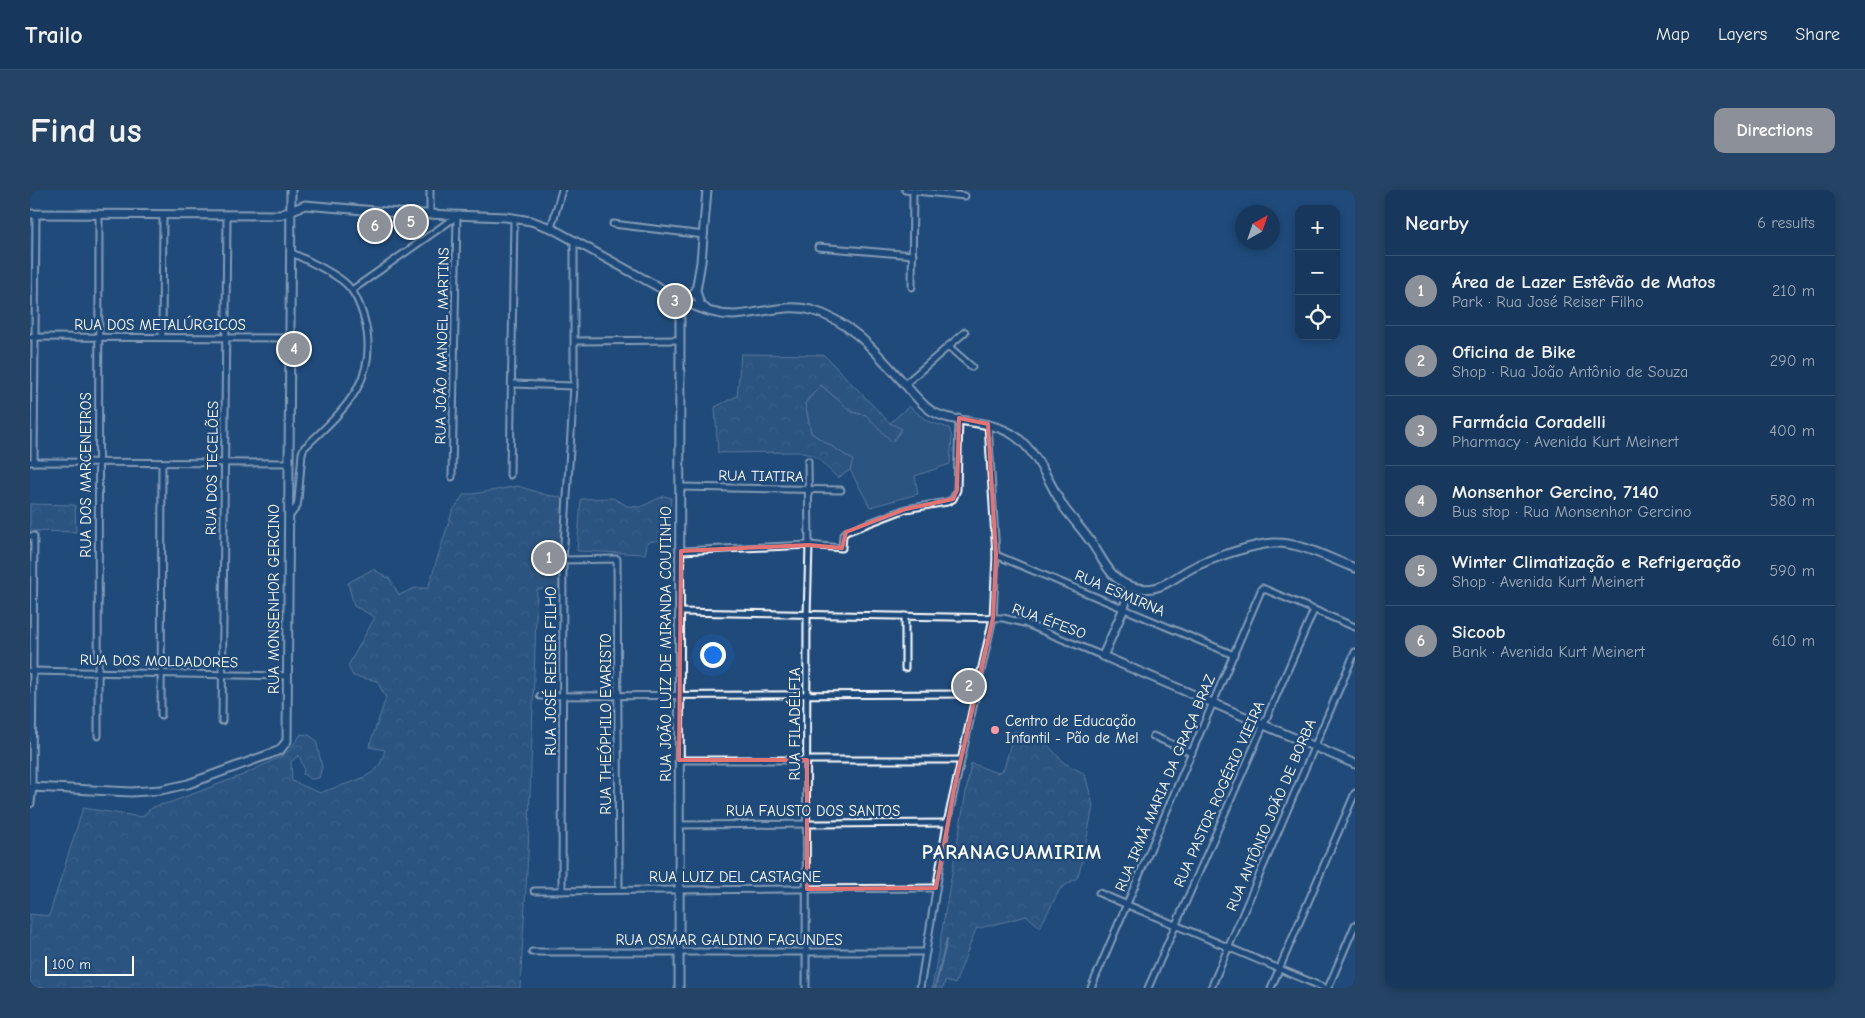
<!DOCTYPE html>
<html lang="en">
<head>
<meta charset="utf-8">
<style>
  :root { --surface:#17385c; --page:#244365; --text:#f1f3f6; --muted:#9eacbb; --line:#365272; --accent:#8c9099 }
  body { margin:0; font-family:"Comic Neue",sans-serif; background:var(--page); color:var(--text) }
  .controls { position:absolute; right:15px; top:15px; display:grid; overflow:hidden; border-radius:10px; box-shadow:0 2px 8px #0003 }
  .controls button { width:45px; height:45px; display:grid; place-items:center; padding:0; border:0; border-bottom:1px solid var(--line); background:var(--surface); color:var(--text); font:25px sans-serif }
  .compass { position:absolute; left:1205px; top:15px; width:45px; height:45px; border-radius:50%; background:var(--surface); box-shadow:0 2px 8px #0003; rotate:40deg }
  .scale { position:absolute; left:15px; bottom:12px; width:89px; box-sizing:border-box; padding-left:5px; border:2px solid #fff; border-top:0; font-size:14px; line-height:18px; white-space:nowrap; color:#fff; -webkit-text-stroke:4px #1f4a7a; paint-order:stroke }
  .you { position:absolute; left:682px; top:464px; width:18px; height:18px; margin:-12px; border:4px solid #fff; border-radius:50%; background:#1a73e8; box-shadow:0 0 0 8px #1a73e833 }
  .badge { display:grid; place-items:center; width:32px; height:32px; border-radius:50%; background:var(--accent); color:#fff; font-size:16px; font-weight:700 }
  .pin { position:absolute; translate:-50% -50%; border:2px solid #fff; box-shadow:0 1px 5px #0006 }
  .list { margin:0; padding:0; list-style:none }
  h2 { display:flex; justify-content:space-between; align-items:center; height:65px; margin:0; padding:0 20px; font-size:21px }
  h2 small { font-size:16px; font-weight:400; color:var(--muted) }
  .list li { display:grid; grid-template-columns:32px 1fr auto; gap:15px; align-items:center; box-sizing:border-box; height:70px; padding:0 20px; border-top:1px solid var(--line) }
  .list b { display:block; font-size:19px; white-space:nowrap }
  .list p { margin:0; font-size:16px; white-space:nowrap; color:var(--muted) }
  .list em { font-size:16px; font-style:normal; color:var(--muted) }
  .icon { flex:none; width:28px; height:28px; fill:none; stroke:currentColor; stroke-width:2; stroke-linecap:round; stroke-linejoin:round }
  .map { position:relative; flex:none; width:1325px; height:798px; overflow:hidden; border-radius:10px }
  header { display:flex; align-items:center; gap:30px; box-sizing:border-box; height:70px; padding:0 25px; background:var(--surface); border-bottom:1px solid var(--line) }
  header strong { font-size:24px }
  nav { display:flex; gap:28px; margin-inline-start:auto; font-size:18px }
  .intro { display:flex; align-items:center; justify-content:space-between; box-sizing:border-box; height:120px; padding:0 30px }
  h1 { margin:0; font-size:35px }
  .button { padding:12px 22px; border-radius:10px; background:var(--accent); color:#fff; font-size:18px; font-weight:700 }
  main { display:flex; gap:30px; padding:0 30px }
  aside { flex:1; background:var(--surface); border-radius:10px; box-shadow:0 2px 8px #0003 }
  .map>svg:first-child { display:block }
</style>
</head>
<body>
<header>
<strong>Trailo</strong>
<nav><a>Map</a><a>Layers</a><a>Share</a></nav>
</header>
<div class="intro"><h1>Find us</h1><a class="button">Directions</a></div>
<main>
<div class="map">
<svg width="1325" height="798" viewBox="0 0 1325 798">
  <defs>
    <pattern id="forest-crowns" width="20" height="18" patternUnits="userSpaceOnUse" patternTransform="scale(1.25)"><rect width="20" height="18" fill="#3c618b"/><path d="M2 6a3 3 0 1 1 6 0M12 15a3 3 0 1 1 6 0" fill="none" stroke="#59799c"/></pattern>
  </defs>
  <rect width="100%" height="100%" fill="#1f4a7a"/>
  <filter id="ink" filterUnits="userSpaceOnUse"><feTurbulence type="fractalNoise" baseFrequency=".02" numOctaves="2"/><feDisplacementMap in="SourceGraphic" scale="10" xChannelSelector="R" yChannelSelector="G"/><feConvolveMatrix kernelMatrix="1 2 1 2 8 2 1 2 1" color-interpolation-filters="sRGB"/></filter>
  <g filter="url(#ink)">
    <polygon fill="#3c618b" stroke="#9eb0c5" points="791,195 822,222 836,225 862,251 860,233 879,216 897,231 919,238 922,247 920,274 885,286 888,304 840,317 820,280 822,270 781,243 775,213"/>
    <g fill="url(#forest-crowns)" stroke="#9eb0c5">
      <polygon points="711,164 794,165 860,233 872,239 862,252 836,225 822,222 791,195 775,213 781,243 823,270 820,280 808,288 785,266 768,262 688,263 685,217 707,206"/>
      <path d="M488 296 516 305 530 307 535 315 529 399H507L498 664 490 798H0V724L19 726 53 618 112 627C120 617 127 615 139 613L215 584 252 566 260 560 271 544 279 545 286 550 292 577 289 588 281 589 273 584 274 579 269 565 261 572 262 591 290 603C304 597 337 590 347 578 351 574 353 566 355 560L339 557 356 508 347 491 323 486 318 476 345 427 324 416 318 393 343 379 360 389 369 405 385 398H398L422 322 434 304H443Z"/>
      <polygon points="634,306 641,308 638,349 618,352 615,364 547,361 551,309 583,308 597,316 610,317"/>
      <polygon points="0,314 45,315 46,342 0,341"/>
      <polygon points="984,541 1015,552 1034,573 1055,584 1063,616 1052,673 1047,688 1030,699 1010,737 997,726 946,739 925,794 915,791 913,798 902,798 941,573 967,583 974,579"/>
    </g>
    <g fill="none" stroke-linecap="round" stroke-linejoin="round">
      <polyline stroke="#a3b5c8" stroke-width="2" points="905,798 917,749"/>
      <g stroke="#fff" stroke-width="9">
        <g id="street">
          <polyline points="875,0 935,6"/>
          <polyline points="400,25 400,0"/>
          <polyline points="583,34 674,45"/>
          <polyline points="521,38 532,0"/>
          <polyline points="788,57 883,65"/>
          <polyline points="882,97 883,1"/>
          <polyline points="322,100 427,26"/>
          <polyline points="0,147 260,148"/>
          <polyline points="132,147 133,25"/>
          <polyline points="545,151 650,150"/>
          <polyline points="918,156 942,177"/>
          <polyline points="482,194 544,196"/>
          <polyline points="875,194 935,142"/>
          <polyline points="0,272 259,273"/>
          <polyline points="4,272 6,24"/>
          <polyline points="480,285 484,28"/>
          <polyline points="422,287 427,26"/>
          <polyline points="650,297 811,300"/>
          <path d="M259 327 267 316 268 310 272 263 274 258C314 220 351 189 334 128 330 115 325 101 314 92 298 79 278 71 260 62"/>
          <polyline points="0,346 4,346 2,597 0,597"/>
          <polyline points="651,361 779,355 812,358 813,345 816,342 876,319 917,312 923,309 927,300 929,228"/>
          <polyline points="966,365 1204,465"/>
          <polyline points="533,370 587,369 589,700"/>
          <polyline points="650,422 973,428 994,433 1073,466"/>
          <polyline points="875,426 875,478"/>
          <polyline points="0,481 257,486"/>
          <polyline points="510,506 947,504"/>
          <polyline points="131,525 132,273"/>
          <polyline points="192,531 197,26"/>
          <polyline points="68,546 69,25"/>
          <polyline points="1123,546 1162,563"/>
          <polyline points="649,570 931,570"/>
          <polyline points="649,635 917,633"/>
          <polyline points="504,701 906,698"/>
          <polyline points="532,701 533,370 544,196 544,51"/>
          <polyline points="1069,703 1295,798"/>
          <polyline points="502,762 896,762"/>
          <polyline points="776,798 777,425 779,355 778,271"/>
          <polyline points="890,798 917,633 963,428 966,365 958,234"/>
          <polyline points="1061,798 1232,398 1325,437"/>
          <polyline points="1118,798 1284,420"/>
          <polyline points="1181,798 1325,462"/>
          <polyline points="1241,798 1325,603"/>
          <polyline points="1298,798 1325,735"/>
        </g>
      </g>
      <g stroke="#fff" stroke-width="11">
        <g id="secondary">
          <path d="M0 24 250 25 275 15 369 23 476 27 501 31 521 38 654 111C669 119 687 125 704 125 730 124 755 113 781 120 821 131 845 161 872 191 881 201 889 212 900 220 922 235 959 228 985 246 1009 263 1019 295 1035 319 1045 332 1056 344 1065 358 1074 372 1082 390 1100 396 1130 406 1142 387 1166 376 1186 367 1223 354 1244 353 1271 352 1300 369 1325 378"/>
          <polyline points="666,101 670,114 677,120"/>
          <polyline points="654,111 666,101 671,72 677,0"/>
          <polyline points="1100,396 1094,418 1073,466 1325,574"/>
          <polyline points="0,613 2,597 101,602 131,600 158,594 240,564 250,560 257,551 261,0"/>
          <polyline points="649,798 650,119 654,111"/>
        </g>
      </g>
      <use href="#street" stroke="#1f4a7a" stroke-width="5"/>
      <use href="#secondary" stroke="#1f4a7a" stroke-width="7"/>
    </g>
  </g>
  <path d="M0 0H1325V798H0ZM929 228 958 234 966 365 963 428 924 600 906 698 777 699V570H649L651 361 779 355 812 358 816 342 876 319 923 309 927 300Z" fill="#1f4a7a" fill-opacity=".55" fill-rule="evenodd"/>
  <path fill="none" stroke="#e47373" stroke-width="4" stroke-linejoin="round" d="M929 228 958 234 966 365 963 428 924 600 906 698 777 699V570H649L651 361 779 355 812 358 816 342 876 319 923 309 927 300Z"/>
  <circle fill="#ff9aa2" stroke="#1f4a7a" stroke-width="2" cx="965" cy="540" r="5"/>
  <g text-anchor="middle" stroke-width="5" stroke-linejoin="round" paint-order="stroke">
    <g font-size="15" fill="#fff" stroke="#1f4a7a">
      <text x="130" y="140">RUA DOS METALÚRGICOS</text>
      <text transform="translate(412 156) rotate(-89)" y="5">RUA JOÃO MANOEL MARTINS</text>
      <text transform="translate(182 278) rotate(-89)" y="5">RUA DOS TECELÕES</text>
      <text transform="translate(56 285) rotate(-90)" y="5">RUA DOS MARCENEIROS</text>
      <text transform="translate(731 286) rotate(1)" y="5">RUA TIATIRA</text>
      <text transform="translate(1090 403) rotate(23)" y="5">RUA ESMIRNA</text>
      <text transform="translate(244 409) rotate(-90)" y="5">RUA MONSENHOR GERCINO</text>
      <text transform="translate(1019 431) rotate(20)" y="5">RUA ÉFESO</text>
      <text transform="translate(636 454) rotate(-90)" y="5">RUA JOÃO LUIZ DE MIRANDA COUTINHO</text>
      <text transform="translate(129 471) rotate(1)" y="5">RUA DOS MOLDADORES</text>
      <text transform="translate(521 481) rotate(-90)" y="5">RUA JOSÉ REISER FILHO</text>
      <text transform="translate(576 534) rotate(-90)" y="5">RUA THEÓPHILO EVARISTO</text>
      <text transform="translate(765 534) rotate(-90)" y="5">RUA FILADÉLFIA</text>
      <text transform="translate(1135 593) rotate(-67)" y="5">RUA IRMÃ MARIA DA GRAÇA BRAZ</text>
      <text transform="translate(1189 604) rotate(-66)" y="5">RUA PASTOR ROGÉRIO VIEIRA</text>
      <text x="783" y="626">RUA FAUSTO DOS SANTOS</text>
      <text transform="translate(1241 625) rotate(-67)" y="5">RUA ANTÔNIO JOÃO DE BORBA</text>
      <text x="705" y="692">RUA LUIZ DEL CASTAGNE</text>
      <text x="699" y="755">RUA OSMAR GALDINO FAGUNDES</text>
    </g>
    <g font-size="15" fill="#fff" stroke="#1f4a7a" text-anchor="start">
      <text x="975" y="536">Centro de Educação<tspan x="975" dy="17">Infantil - Pão de Mel</tspan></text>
    </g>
    <g font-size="20" font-weight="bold" letter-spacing="1" fill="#fff" stroke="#1f4a7a">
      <text x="982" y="669">PARANAGUAMIRIM</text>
    </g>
  </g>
</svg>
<div class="controls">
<button>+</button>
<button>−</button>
<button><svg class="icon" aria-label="locate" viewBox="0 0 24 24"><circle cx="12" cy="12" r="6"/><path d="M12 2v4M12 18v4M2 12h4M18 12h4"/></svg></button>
</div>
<svg class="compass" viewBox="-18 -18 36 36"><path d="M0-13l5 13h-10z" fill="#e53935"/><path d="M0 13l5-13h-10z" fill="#9eacbb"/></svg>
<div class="scale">100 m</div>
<div class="you"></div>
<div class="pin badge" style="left:519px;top:368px">1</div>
<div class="pin badge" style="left:939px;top:496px">2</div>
<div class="pin badge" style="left:645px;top:111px">3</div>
<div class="pin badge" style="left:264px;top:159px">4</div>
<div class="pin badge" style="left:381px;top:32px">5</div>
<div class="pin badge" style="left:345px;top:36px">6</div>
</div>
<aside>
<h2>Nearby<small>6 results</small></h2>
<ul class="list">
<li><span class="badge">1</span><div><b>Área de Lazer Estêvão de Matos</b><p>Park · Rua José Reiser Filho</p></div><em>210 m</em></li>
<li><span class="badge">2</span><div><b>Oficina de Bike</b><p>Shop · Rua João Antônio de Souza</p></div><em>290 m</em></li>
<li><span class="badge">3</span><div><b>Farmácia Coradelli</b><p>Pharmacy · Avenida Kurt Meinert</p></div><em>400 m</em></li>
<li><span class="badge">4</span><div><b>Monsenhor Gercino, 7140</b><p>Bus stop · Rua Monsenhor Gercino</p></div><em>580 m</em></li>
<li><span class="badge">5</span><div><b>Winter Climatização e Refrigeração</b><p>Shop · Avenida Kurt Meinert</p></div><em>590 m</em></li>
<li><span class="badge">6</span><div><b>Sicoob</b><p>Bank · Avenida Kurt Meinert</p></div><em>610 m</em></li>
</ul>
</aside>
</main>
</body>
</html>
